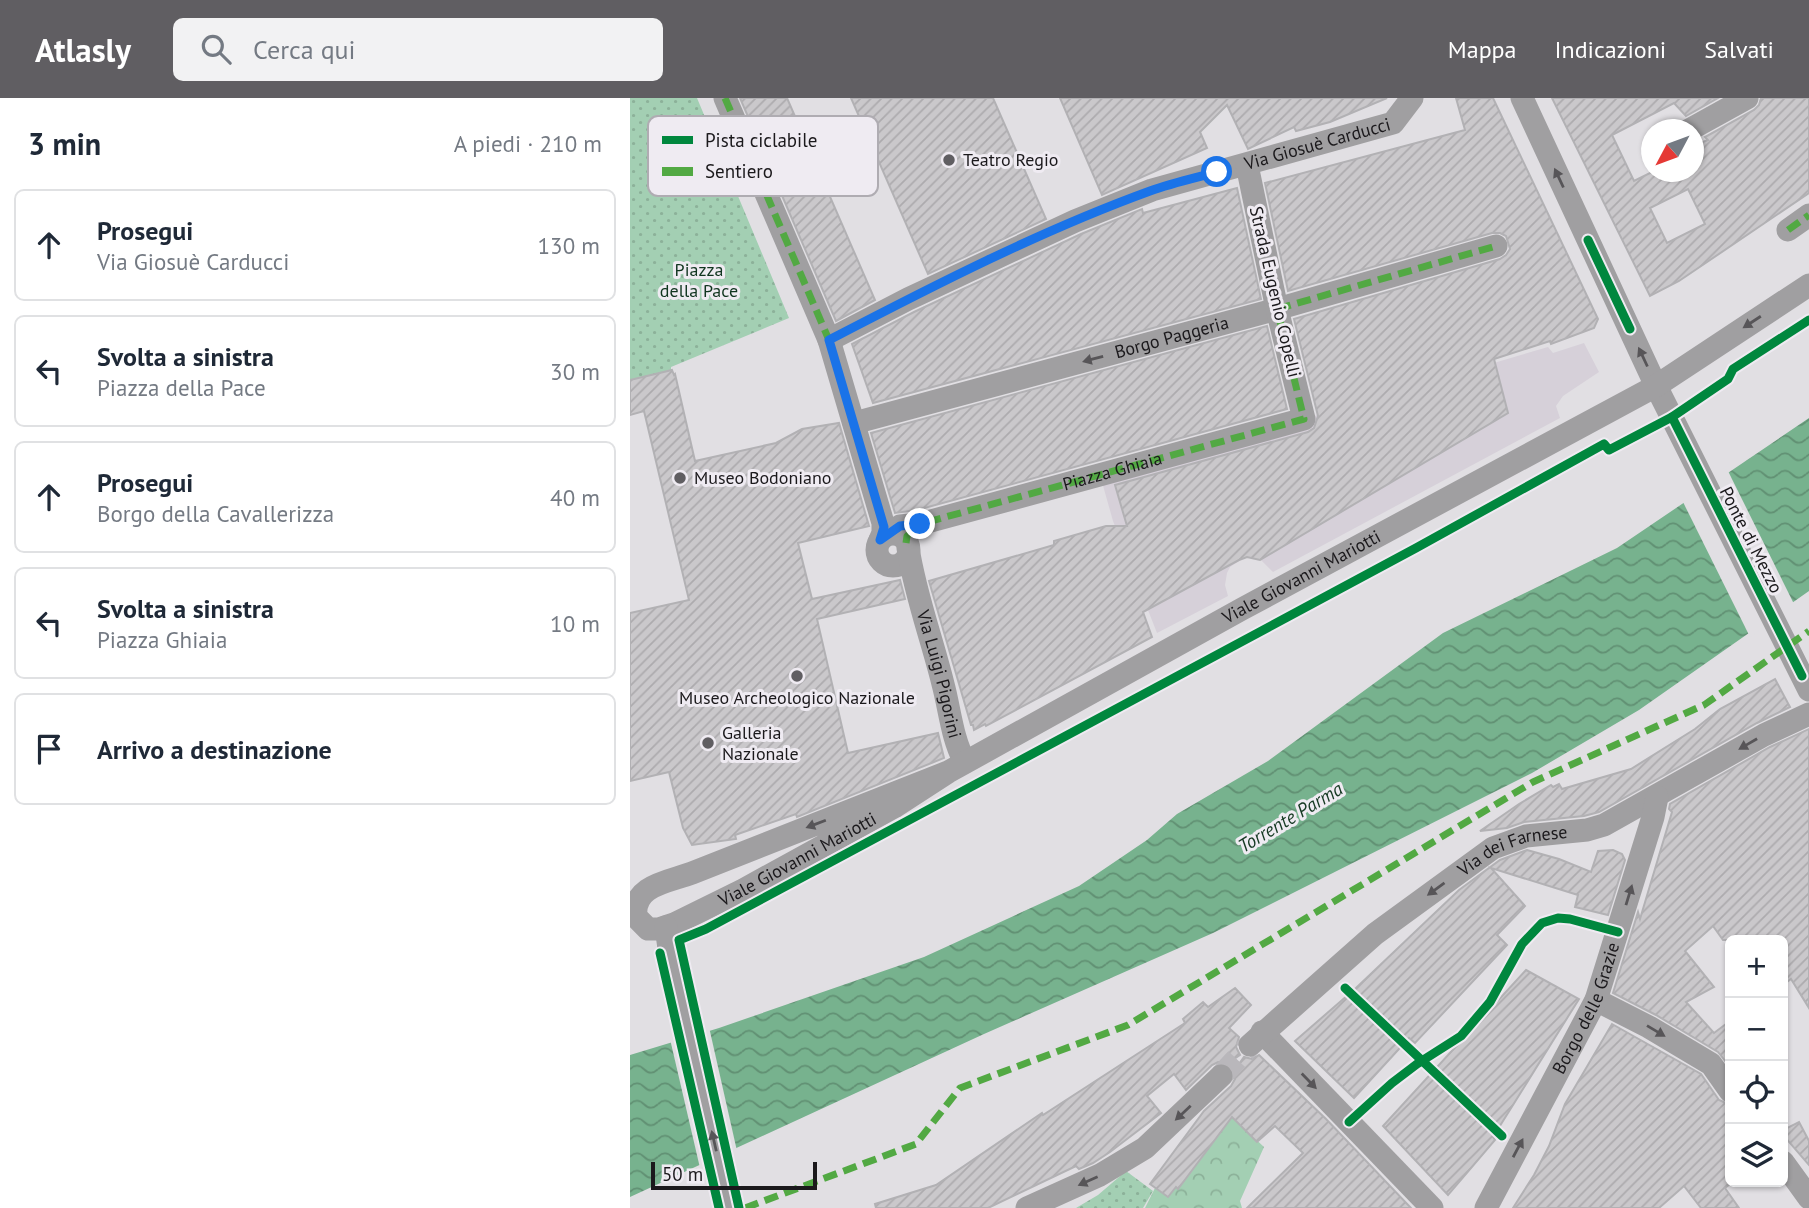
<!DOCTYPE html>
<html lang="it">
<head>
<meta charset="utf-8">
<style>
  :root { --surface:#fff; --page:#f2f2f3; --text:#1f2937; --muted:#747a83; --line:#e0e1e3; --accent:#605e62 }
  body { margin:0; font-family:"PT Sans",sans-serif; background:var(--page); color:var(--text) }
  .controls { position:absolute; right:21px; bottom:21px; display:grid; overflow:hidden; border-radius:10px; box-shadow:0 2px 5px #0004 }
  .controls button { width:63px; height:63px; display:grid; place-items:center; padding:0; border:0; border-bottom:2px solid var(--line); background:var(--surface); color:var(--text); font:35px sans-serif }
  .compass { position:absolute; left:1011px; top:21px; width:63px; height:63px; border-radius:50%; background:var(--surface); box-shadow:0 2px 5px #0004; rotate:229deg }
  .scale { position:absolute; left:21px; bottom:18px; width:166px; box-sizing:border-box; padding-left:7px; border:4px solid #1b191c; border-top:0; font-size:19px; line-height:24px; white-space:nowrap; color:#1b191c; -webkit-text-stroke:5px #efebf2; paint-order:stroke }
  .stop { position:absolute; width:21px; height:21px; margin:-16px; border:5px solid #1a73e8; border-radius:50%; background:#fff }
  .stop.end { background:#1a73e8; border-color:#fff; box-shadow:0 2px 7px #0008 }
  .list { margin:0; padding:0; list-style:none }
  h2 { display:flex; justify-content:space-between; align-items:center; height:91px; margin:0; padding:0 28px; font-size:30px }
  h2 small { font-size:23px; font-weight:400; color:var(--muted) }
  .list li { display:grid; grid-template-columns:46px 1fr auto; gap:21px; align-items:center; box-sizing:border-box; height:112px; margin:0 14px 14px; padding:0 14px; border:2px solid var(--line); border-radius:10px }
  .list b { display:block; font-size:26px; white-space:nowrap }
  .list p { margin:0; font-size:23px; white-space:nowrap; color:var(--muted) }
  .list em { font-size:23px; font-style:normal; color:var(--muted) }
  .icon { flex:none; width:38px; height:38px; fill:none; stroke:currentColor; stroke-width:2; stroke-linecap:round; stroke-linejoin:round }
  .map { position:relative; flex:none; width:1179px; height:1110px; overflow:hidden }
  header { display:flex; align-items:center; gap:42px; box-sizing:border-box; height:98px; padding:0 35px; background:var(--accent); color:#fff }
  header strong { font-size:33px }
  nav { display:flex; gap:38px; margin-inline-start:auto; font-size:24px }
  .search { width:490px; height:63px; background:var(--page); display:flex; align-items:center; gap:18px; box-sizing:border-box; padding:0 24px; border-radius:10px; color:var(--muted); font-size:26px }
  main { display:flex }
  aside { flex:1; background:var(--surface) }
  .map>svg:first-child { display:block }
</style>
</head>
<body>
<header>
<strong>Atlasly</strong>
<div class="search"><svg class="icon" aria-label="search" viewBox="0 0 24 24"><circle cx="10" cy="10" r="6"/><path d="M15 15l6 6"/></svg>Cerca qui</div>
<nav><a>Mappa</a><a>Indicazioni</a><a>Salvati</a></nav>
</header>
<main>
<aside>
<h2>3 min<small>A piedi · 210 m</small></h2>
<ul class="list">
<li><svg class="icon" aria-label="ahead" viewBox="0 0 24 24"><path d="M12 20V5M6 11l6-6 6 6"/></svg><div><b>Prosegui</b><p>Via Giosuè Carducci</p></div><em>130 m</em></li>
<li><svg class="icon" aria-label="left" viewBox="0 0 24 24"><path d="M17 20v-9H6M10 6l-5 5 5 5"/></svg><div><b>Svolta a sinistra</b><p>Piazza della Pace</p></div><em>30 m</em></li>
<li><svg class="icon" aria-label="ahead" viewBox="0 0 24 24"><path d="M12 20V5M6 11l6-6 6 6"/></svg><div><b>Prosegui</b><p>Borgo della Cavallerizza</p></div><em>40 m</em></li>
<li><svg class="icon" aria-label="left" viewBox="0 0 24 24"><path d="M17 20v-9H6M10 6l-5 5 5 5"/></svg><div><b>Svolta a sinistra</b><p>Piazza Ghiaia</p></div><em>10 m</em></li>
<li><svg class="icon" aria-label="arrive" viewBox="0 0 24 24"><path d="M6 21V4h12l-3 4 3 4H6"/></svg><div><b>Arrivo a destinazione</b></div></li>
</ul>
</aside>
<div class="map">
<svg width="1179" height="1110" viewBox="0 0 1179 1110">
  <defs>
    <pattern id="grass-dots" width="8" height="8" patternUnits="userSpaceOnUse" patternTransform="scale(1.75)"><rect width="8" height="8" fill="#a3cfb3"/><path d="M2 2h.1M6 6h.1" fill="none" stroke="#8cb199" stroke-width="1.8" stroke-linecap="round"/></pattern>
    <pattern id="forest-crowns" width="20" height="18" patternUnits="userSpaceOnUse" patternTransform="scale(1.75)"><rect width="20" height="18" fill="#a3cfb3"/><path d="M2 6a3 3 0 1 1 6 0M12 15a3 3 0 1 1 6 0" fill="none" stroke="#8cb199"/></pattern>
    <pattern id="water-waves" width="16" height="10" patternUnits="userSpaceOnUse" patternTransform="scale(1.75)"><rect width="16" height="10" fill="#77b28e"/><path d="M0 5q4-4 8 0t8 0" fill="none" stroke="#619073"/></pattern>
    <pattern id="building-hatch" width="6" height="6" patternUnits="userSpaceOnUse" patternTransform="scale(1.75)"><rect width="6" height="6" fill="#cac8cb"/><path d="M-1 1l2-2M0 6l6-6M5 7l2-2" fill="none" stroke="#adabae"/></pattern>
  </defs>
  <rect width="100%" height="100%" fill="#e1dfe3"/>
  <polygon fill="#d6d0d9" points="954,245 969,274 933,298 926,308 930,320 643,474 630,461 617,459 609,463 600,469 597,475 595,487 598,498 527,535 483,423 470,377 674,321 918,249 923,255"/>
  <g fill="url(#grass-dots)">
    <polygon points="0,0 67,0 159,220 41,269 41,272 0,282"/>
    <polygon points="496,1073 523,1093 513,1110 446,1110 468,1097"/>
  </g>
  <polygon fill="url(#forest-crowns)" points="602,1019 634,1049 610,1103 612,1110 515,1110 525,1090 538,1099 546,1089 548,1091"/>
  <polygon fill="url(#water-waves)" points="1179,320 1179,493 1009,612 902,675 583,835 354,936 0,1099 0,957 89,930 294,859 449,788 517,742 547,716 638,663 813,535 987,450"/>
  <g fill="#e1dfe3">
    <polygon points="1097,371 1165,508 1120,539 1052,402"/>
    <polygon points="79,929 107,1053 70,1070 40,941"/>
  </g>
  <g fill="url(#building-hatch)" stroke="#b2b1b4" stroke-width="2" fill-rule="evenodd">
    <polygon points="110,0 157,0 245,202 206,223"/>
    <polygon points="221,0 363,0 416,121 298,176"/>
    <polygon points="430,0 757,0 700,24 666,33 664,29 618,51 597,7 570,34 577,50 472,97"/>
    <polygon points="826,0 863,0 968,221 964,230 921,246 920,243 864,261 878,315 630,462 617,459 609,462 513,514 522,539 356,628 355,626 344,632 343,627 341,627 299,483 424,447 424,443 476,428 497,428 485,387 678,334 684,330 688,318 664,221 870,161 876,157 880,151 876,138 870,135 862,135 658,193 635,85 835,32"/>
    <path d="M922 0H1088L1056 18 1044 5 982 37 1004 83 1022 74H1063V53L1072 49 1070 45 1078 42 1075 39 1124 12 1129 7 1131 0H1179V95L1049 183 1020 198ZM1058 91 1075 126 1037 145 1020 110Z"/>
    <polygon points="607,90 631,201 243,305 222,246 284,214 451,136 512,111 513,115"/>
    <polygon points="637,228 657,311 287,412 265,415 241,335"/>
    <polygon points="42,272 44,277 45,276 65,363 146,345 172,331 209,325 239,428 168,445 182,501 270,482 275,501 187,521 218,655 308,635 314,660 167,719 166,716 105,737 106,741 62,747 53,730 39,674 0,683 0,515 59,502 14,313 0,317 0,282"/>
    <polygon points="1145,581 1160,609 1127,625 969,714 954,718 894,724 877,730 850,733 889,706 921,687 923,689 929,686 932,691 1001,671 1065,631 1090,611"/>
    <polygon points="1179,631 1179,910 1161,881 1153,887 1153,842 1093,842 1083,828 1055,853 1084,889 1056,904 1084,935 1100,923 1100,969 1088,954 1026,917 983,895 1008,814 1010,821 1042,714 1039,711 1040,706 1140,649"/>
    <polygon points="897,752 929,761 961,774 968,753 983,752 992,756 995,762 978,817 945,809 948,797 861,770 895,808 867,837 877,847 785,945 779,940 724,1000 665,943 726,890 829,792 870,762"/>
    <polygon points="896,872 949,901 863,1039 865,1042 818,1097 753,1028"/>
    <polygon points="605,890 621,907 599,930 609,939 606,949 610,957 597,966 588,964 582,967 556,992 544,976 517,998 531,1015 480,1054 463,1065 449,1071 446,1068 358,1110 246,1110 245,1106 306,1087 412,1015 413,1017 555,925 553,921 573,904 578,909"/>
    <polygon points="982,926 1071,976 1089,1002 1100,1007 1100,1086 1095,1090 1109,1110 1071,1110 1054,1088 1029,1110 883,1110 904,1077 919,1048 935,1006"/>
    <polygon points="629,957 696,1021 781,1110 617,1110 673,1055 645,1028 627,1044 602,1019 548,1091 546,1089 538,1099 520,1086 574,1013 601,988 605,981 604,973 614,959 622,961"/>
    <polygon points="1169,1024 1179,1043 1179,1067 1153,1037 1153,1032"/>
  </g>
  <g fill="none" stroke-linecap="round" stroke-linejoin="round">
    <polyline stroke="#b9b7bb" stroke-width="23" stroke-dasharray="23 11" stroke-linecap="butt" points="591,978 620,947"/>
    <g stroke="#a09fa1" stroke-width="23">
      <polyline points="95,0 199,242 253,425 253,435 250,442"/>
      <polyline points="892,0 1026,288 1179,592"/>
      <polyline points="1059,32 1117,0"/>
      <polyline points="1158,132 1179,117"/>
      <path id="s1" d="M199 242 278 201 445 123 522 92 763 25 782 0"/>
      <path id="s2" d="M224 325 647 211 866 148"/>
      <path id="s3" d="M258 436 270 428 290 426 674 321 647 211 617 67"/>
      <circle cx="263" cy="452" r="16"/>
      <path id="s4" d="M278 450C285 496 302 541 313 586 320 612 322 641 335 664"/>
      <path id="s5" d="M318 674 62 775C38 784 2 787 6 819L18 831H29L44 826 113 792 264 709 318 674 612 511 1026 288 1179 187"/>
      <polyline points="36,829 39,850 99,1110"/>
      <polyline points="966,902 1019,929 1081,966 1100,993"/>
      <polyline points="632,934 802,1110"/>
      <path id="s6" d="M620 947 745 836 863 750 896 738 957 732 974 727 1134 637 1179 616"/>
      <polyline points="1153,1064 1179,1100"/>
      <polyline points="397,1110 470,1077 515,1050 591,978"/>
      <path id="s7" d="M856 1110 966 902 1023 719 1027 699"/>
    </g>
    <g stroke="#52a943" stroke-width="7" stroke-dasharray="14 7" stroke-linecap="butt">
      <polyline points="95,0 199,242"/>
      <polyline points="1158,132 1179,117"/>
      <polyline points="258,436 270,428 290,426 674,321 647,211 866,148"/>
      <polyline points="276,445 277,438 290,426"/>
      <polyline points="115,1110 286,1046 330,990 498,927 903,684 1074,607 1179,533"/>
    </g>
    <g stroke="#efebf2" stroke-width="13">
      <g id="cycleway">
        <polyline points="958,142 1000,231"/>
        <polyline points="1042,319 1172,578"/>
        <polyline points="30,855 89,1110"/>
        <polyline points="715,890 872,1038"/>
        <polyline points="719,1024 762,985 787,966 831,938 860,904 892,846 912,825 928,820 940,821 988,834"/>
        <polyline points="109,1110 49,842 76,831 786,450 974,346 979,352 1042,319 1098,281 1103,271 1179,222"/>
      </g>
    </g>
    <use href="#cycleway" stroke="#00873e" stroke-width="9"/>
  </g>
  <defs><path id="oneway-solid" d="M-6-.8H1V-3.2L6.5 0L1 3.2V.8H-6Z" transform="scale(1.75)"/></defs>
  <g fill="#575558">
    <use href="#oneway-solid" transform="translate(929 80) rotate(-115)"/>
    <use href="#oneway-solid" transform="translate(1122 224) rotate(147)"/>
    <use href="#oneway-solid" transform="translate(1013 259) rotate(-115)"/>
    <use href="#oneway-solid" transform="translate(463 261) rotate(165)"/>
    <use href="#oneway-solid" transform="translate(1118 646) rotate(150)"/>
    <use href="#oneway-solid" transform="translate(186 726) rotate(159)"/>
    <use href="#oneway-solid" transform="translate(806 791) rotate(144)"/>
    <use href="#oneway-solid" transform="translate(999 797) rotate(-73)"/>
    <use href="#oneway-solid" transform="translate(1026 933) rotate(31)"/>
    <use href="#oneway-solid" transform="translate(679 983) rotate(46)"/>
    <use href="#oneway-solid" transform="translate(553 1015) rotate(137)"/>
    <use href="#oneway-solid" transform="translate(84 1043) rotate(-103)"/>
    <use href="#oneway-solid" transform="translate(888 1050) rotate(-62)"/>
    <use href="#oneway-solid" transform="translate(458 1083) rotate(156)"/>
  </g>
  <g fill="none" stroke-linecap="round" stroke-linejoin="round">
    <path stroke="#1a73e8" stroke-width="9" d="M290 426 270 428 250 442 254 429 199 242C303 188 410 133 520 93 542 85 565 80 587 74"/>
  </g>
  <g fill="#605e62" stroke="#efebf2" stroke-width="2.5">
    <circle cx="319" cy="62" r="7"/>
    <circle cx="50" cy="380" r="7"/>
    <circle cx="167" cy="578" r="7"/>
    <circle cx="78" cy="645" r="7"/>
  </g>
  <g text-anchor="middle" stroke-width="6" stroke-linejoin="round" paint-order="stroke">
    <g font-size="18" fill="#1b191c" stroke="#efebf2">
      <text dy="6" stroke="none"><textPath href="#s1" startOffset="528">Via Giosuè Carducci</textPath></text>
      <text transform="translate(645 194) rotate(77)" y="6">Strada Eugenio Copelli</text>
      <text dy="6" stroke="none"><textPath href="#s2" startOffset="329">Borgo Paggeria</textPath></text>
      <text dy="6" stroke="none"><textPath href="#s3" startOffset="234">Piazza Ghiaia</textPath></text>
      <text transform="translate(1121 442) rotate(63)" y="6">Ponte di Mezzo</text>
      <text dy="6" stroke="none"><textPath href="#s5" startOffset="1115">Viale Giovanni Mariotti</textPath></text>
      <text dy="6" stroke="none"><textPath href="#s4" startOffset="130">Via Luigi Pigorini</textPath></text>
      <text dy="6" stroke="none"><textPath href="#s6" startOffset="331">Via dei Farnese</textPath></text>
      <text dy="6" stroke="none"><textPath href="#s5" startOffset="537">Viale Giovanni Mariotti</textPath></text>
      <text dy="6" stroke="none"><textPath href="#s7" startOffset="224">Borgo delle Grazie</textPath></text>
    </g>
    <g font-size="18" fill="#1b191c" stroke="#efebf2" text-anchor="start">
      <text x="333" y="68">Teatro Regio</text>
      <text x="64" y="386">Museo Bodoniano</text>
      <text x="167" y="606" text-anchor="middle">Museo Archeologico Nazionale</text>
      <text x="92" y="641">Galleria<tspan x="92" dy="21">Nazionale</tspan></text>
    </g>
    <g font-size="18" fill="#10351f" stroke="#efebf2">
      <text x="69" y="178">Piazza<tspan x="69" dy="21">della Pace</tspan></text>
    </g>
    <g font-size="19" font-style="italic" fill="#153922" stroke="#efebf2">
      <text transform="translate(660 719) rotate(-31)" y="7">Torrente Parma</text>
    </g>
  </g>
  <rect x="18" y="18" width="230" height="80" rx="10" fill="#efebf2" stroke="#afacb2" stroke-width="2"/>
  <rect x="32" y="38" width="31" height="8" fill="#00873e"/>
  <rect x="32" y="69" width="31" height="9" fill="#52a943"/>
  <g font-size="19" fill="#1b191c">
    <text x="75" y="49">Pista ciclabile</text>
    <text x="75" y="80">Sentiero</text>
  </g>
</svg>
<div class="controls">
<button>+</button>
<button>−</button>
<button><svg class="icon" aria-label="locate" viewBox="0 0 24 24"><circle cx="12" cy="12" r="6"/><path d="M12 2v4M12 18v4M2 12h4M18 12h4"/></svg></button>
<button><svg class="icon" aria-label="layers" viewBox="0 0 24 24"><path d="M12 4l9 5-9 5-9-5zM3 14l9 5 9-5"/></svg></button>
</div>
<svg class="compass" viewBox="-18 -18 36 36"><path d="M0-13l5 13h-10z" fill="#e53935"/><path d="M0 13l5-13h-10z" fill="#747a83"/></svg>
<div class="scale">50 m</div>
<div class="stop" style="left:587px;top:74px"></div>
<div class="stop end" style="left:290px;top:426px"></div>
</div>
</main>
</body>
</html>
